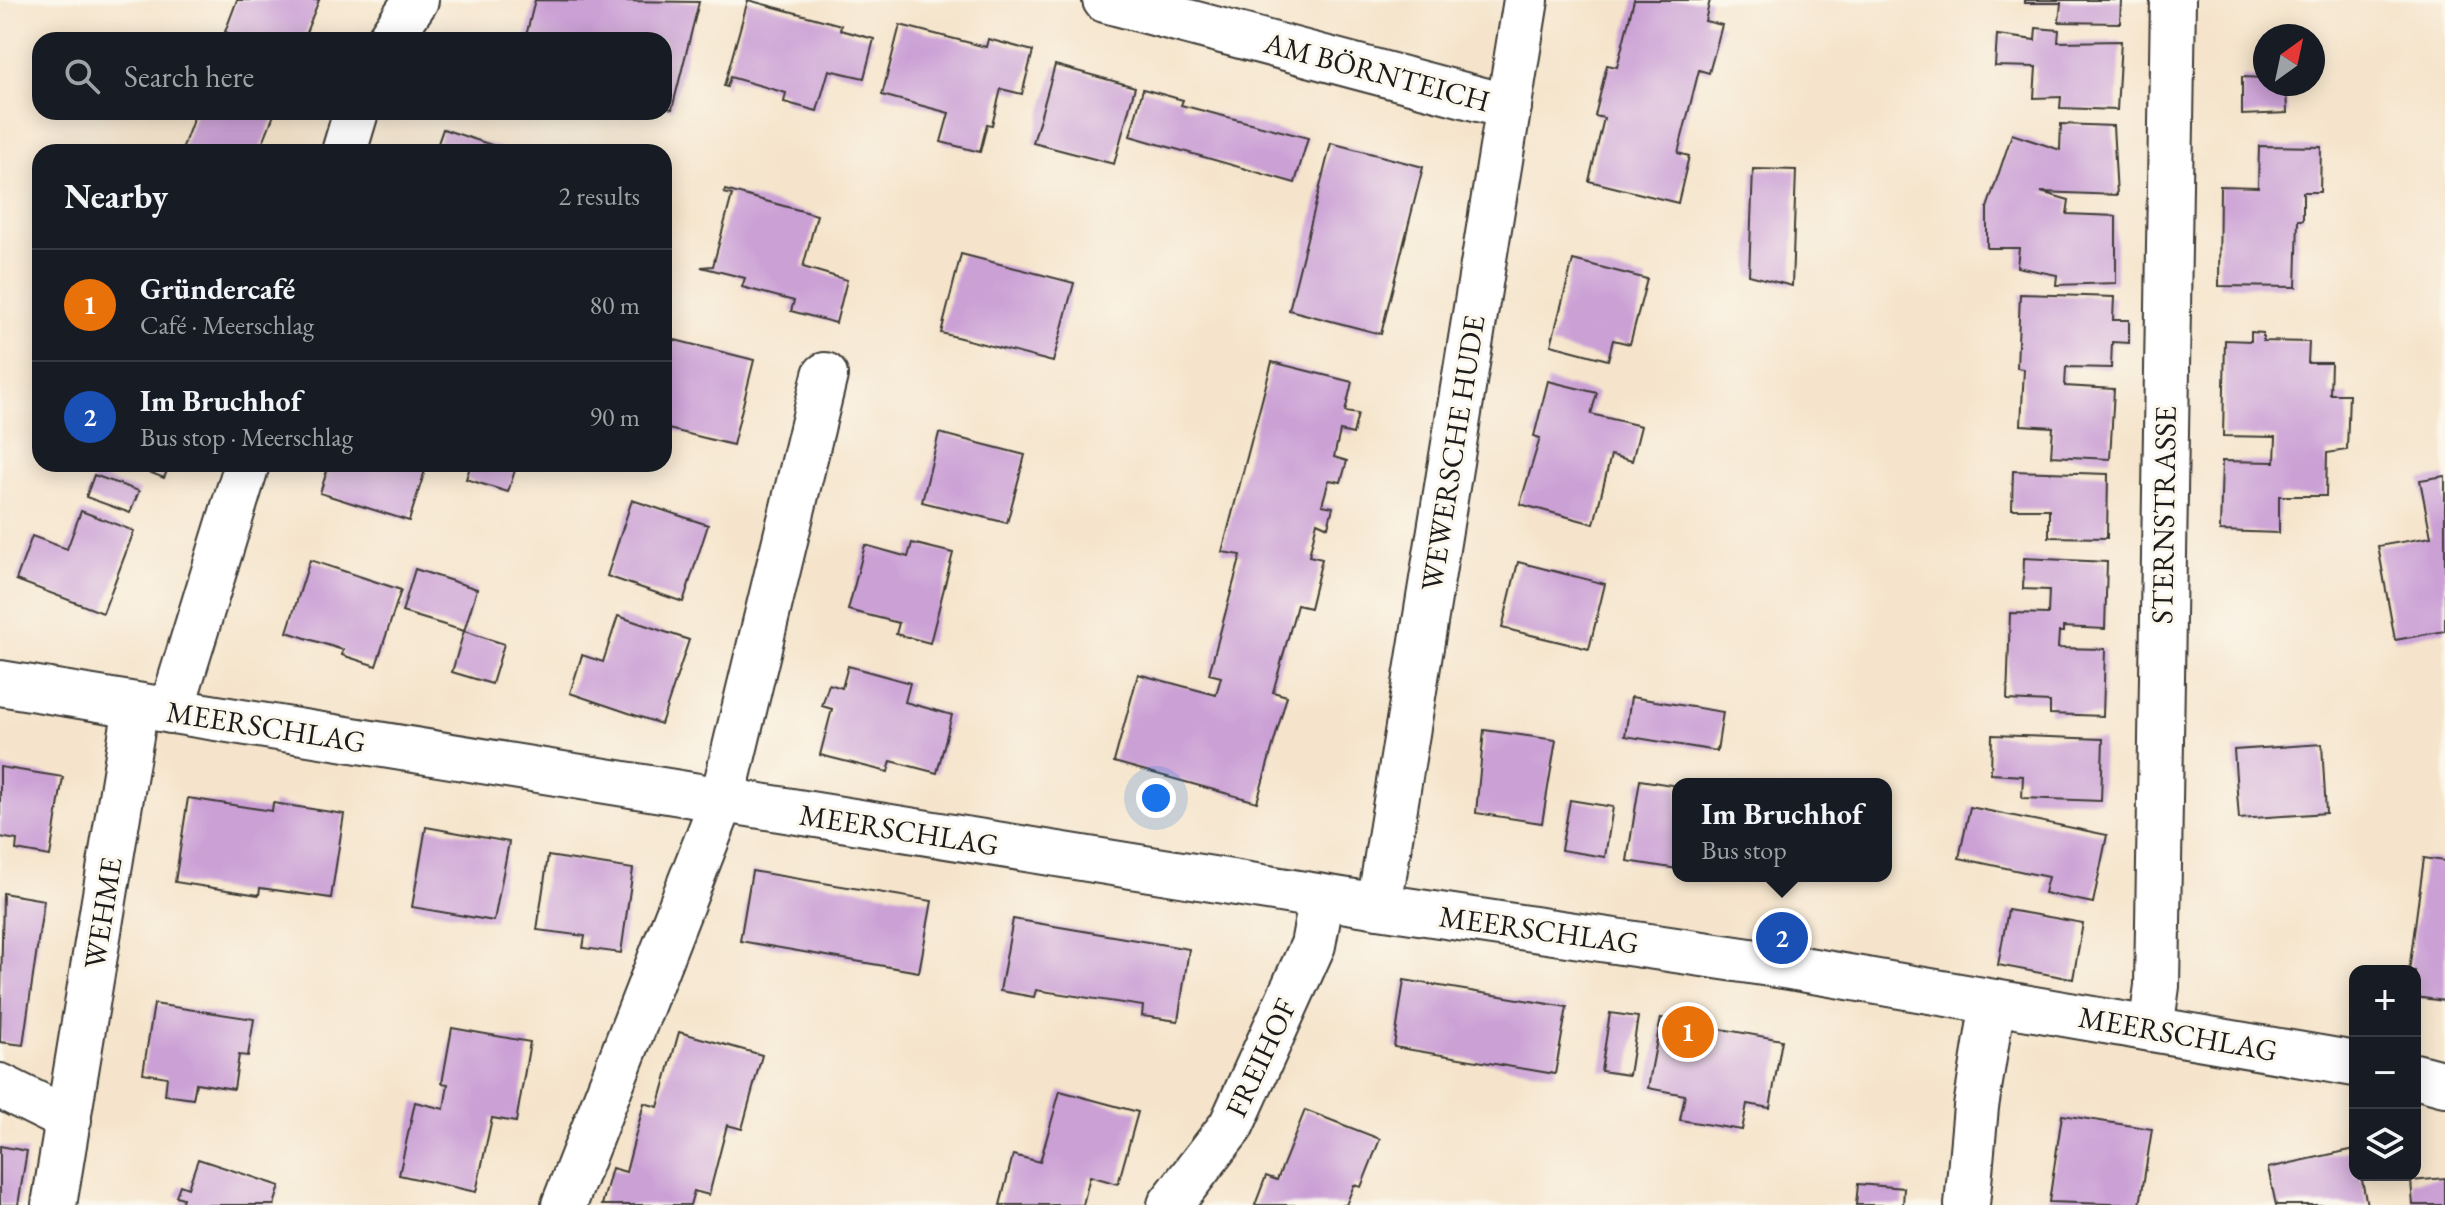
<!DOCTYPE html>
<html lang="en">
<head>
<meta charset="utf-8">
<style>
  :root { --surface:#171b24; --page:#20242c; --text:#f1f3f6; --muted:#9ea1a6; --line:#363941; --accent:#d690ce }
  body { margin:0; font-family:"EB Garamond",serif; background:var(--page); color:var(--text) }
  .controls { position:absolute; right:24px; bottom:24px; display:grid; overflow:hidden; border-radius:16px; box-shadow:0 4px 20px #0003 }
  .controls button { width:72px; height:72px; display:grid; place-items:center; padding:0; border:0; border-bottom:2px solid var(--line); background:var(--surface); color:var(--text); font:40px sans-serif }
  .compass { position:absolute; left:2253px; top:24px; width:72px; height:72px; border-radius:50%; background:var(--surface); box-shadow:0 4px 20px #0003; rotate:33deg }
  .you { position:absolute; left:1156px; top:798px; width:28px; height:28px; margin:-20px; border:6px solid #fff; border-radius:50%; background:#1a73e8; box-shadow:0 0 0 12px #1a73e833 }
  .badge { display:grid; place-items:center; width:52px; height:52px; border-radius:50%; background:var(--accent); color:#fff; font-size:26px; font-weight:700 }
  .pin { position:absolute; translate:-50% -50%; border:4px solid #fff; box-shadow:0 2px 8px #0006 }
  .popup { position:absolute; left:1672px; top:778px; width:220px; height:104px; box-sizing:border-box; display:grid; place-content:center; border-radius:16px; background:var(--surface); filter:drop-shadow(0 2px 6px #0005); font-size:26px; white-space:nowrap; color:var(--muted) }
  .popup b { font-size:30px; color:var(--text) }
  .popup::after { content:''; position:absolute; left:50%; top:100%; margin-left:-16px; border:16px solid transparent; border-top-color:var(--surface) }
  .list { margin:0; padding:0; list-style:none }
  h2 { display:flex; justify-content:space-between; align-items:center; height:104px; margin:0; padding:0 32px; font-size:34px }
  h2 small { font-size:26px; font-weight:400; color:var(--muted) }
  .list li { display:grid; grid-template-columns:52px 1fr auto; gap:24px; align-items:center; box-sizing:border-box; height:112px; padding:0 32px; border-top:2px solid var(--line) }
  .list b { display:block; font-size:30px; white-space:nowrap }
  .list p { margin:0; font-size:26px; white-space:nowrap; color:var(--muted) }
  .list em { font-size:26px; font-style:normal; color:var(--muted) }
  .icon { flex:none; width:44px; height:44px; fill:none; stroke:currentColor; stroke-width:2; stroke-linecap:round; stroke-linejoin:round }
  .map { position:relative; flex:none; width:2445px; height:1205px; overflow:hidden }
  .search { position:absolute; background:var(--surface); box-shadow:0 4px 20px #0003; left:32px; top:32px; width:640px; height:88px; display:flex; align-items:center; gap:20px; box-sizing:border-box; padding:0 28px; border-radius:24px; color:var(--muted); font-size:30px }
  .panel { position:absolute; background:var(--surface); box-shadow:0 4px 20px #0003; left:32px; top:144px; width:640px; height:328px; border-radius:24px }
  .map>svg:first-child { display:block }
</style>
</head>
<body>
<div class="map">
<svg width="2445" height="1205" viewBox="0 0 2445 1205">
  <rect width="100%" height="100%" fill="#fbf7ec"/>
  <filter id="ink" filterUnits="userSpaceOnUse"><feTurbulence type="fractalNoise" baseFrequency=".0125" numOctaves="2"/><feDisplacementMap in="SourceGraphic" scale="16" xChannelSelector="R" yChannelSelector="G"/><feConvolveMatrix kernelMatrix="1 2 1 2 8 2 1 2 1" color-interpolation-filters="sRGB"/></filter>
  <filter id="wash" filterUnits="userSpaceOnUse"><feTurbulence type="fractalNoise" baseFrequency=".006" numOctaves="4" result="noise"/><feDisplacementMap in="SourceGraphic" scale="32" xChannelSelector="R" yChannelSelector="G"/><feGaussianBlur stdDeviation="1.8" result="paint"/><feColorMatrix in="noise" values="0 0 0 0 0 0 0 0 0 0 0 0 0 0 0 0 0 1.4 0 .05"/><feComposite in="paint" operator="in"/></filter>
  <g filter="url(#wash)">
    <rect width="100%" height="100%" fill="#f5e4cb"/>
    <g id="blocks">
      <g fill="#cba0d5">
        <polygon points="237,0 319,0 303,40 245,40 225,32"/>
        <polygon points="535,0 699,2 672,109 664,107 664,40 525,40"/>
        <polygon points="748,0 841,25 840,30 874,39 864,78 829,70 817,111 784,102 786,93 730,77 727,87 724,86"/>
        <polygon points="1634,0 1710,0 1705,21 1722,25 1709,73 1699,70 1678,153 1689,156 1678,203 1589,181 1604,118 1595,116 1607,65 1617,67"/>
        <polygon points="2025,0 2121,0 2120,23 2059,22 2061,3 2025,3"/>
        <polygon points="900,25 986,47 988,39 1033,51 1022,94 1001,89 992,125 987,124 980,152 941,142 949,113 882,95"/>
        <polygon points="2036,28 2059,30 2058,42 2121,41 2117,110 2060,108 2061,97 2034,98 2036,67 1995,66 1997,35 2035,40"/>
        <polygon points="1055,65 1135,87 1114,164 1033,143"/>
        <polygon points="2242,77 2265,78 2265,84 2286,84 2287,113 2242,115"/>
        <polygon points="1143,89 1183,100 1181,105 1308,138 1295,183 1130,136"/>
        <polygon points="196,112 275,112 259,152 181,152"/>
        <polygon points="2061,124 2113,126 2117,195 2041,192 2069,200 2067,214 2116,216 2116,283 2056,285 2057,275 2017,267 2019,248 1987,248 1987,208 2012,134 2060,150"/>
        <polygon points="443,129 510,151 510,152 435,152"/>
        <polygon points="1331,143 1423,167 1381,334 1289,310"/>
        <polygon points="2259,146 2321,147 2320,192 2303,192 2303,220 2298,220 2296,287 2219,286 2220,186 2258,187"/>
        <polygon points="1753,169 1796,170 1792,286 1749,275"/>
        <polygon points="725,190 817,215 803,267 847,280 836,323 791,311 794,301 742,287 745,278 701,267 713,266 732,195 724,193"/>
        <polygon points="961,254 1074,283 1053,362 941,333"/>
        <polygon points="1573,260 1647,279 1630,344 1613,340 1608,360 1551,345"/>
        <polygon points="2020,294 2114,297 2113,320 2129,320 2129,343 2112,342 2111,368 2066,367 2065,386 2114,389 2110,459 2051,456 2053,427 2021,425 2024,369 2017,368"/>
        <polygon points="2251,332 2263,333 2263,341 2309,342 2308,363 2331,363 2330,394 2349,394 2347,450 2327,453 2326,496 2279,496 2279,533 2220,531 2222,461 2275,462 2276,437 2223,436 2225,340 2251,341"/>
        <polygon points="667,338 754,360 733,445 664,428 664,351"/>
        <polygon points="1272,362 1352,382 1345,412 1358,414 1353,434 1340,431 1334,457 1347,461 1341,482 1329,480 1322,505 1333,507 1328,527 1317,522 1309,556 1322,559 1310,608 1297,605 1273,692 1287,696 1257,802 1114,762 1138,674 1216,695 1221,677 1209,674 1241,555 1222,552"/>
        <polygon points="1548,381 1597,393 1591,414 1641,426 1632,461 1611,455 1594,524 1520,504 1540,438 1534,436"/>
        <polygon points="939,433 1025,455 1007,523 922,502"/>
        <polygon points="129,464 170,464 164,478"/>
        <polygon points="329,464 427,464 409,521 320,493"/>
        <polygon points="471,464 517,464 508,492 466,479"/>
        <polygon points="2013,471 2108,474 2107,538 2049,537 2049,509 2012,509"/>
        <polygon points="94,475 139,491 130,513 86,497"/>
        <polygon points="2445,476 2445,631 2395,640 2378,546 2431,537 2420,480"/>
        <polygon points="632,500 708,525 683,602 607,576"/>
        <polygon points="81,511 134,531 103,613 16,580 32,536 67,549"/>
        <polygon points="912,543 953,553 930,643 896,634 899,623 848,610 865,545 908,557"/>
        <polygon points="2024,558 2107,562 2105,629 2063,627 2063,632 2059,632 2058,648 2105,649 2103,716 2050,714 2050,702 2007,700 2010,613 2048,614 2049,590 2023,589"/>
        <polygon points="310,560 401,590 376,666 342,655 343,650 287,632"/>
        <polygon points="1518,562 1605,584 1589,649 1502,628"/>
        <polygon points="415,569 477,589 464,631 402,612"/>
        <polygon points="618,616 689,640 661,724 570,693 582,655 603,662"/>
        <polygon points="464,631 504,644 492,684 452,672"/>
        <polygon points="848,666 910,683 905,702 952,715 937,773 891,761 888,772 820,755 832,709 822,706 829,684 842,688"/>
        <polygon points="1631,697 1723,712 1717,751 1625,736"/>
        <polygon points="1484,730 1556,740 1542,823 1476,813"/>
        <polygon points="1992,735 2103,739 2101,801 2022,798 2023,776 1991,774"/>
        <polygon points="2322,744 2326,813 2239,819 2234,750"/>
        <polygon points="0,767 63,777 50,856 16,850 17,840 0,837"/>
        <polygon points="1640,780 1678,786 1678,869 1627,861"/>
        <polygon points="188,798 272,811 273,803 344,814 331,898 260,888 259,895 175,882"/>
        <polygon points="1570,800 1613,807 1605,857 1561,850"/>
        <polygon points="1970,807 2107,835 2093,903 2044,893 2048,877 1959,858"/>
        <polygon points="426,827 509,842 494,921 412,907"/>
        <polygon points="548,856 633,869 621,953 583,948 585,936 537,930"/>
        <polygon points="2424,858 2445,861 2445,1001 2415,997 2415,971 2409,971"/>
        <polygon points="752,871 932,901 919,972 740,941"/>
        <polygon points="3,893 44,900 23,1045 0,1042"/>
        <polygon points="2008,910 2083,923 2073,979 1998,965"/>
        <polygon points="1013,919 1189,949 1178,1021 1142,1016 1143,1006 1036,990 1034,997 1000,991"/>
        <polygon points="1404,980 1567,1007 1555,1074 1394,1047"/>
        <polygon points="154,1004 254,1019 248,1056 239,1055 234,1089 196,1083 193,1099 165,1095 167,1077 143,1073"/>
        <polygon points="1610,1013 1638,1017 1629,1075 1601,1071"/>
        <polygon points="1661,1018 1782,1040 1770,1108 1747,1104 1742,1130 1680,1120 1685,1095 1648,1088"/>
        <polygon points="452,1028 530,1042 516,1122 492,1118 476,1192 399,1175 415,1102 444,1109 448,1084 442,1083"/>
        <polygon points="679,1032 762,1055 742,1129 727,1125 709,1195 694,1191 690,1205 602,1205 612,1168 626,1172 644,1103 658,1107"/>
        <polygon points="1060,1091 1138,1112 1118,1184 1090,1176 1083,1205 1000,1205 1013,1155 1040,1162"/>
        <polygon points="1305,1110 1380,1139 1361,1187 1354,1185 1346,1205 1255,1205 1266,1176 1277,1180"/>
        <polygon points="2062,1115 2152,1129 2140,1205 2049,1202"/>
        <polygon points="0,1146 27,1151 18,1205 0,1205"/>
        <polygon points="2355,1149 2355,1175 2361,1175 2367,1205 2276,1205 2268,1168"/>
        <polygon points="198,1159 280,1186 274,1205 181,1205 183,1198 176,1196 180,1185 188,1188"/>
        <polygon points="2445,1178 2445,1205 2413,1205 2411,1181"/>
        <polygon points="1858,1184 1904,1188 1903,1205 1856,1205"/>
      </g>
    </g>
  </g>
  <g filter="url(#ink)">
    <use href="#blocks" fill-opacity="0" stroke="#3d3a36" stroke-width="2"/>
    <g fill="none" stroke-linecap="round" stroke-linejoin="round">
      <g stroke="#3d3a36" stroke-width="48">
        <g id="street">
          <polyline points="1105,0 1509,107"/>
          <polyline points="389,40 416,0"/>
          <polyline points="344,152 356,112"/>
          <polyline points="0,683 1379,906 1790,967 2355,1064"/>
          <polyline points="171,711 247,464"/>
          <polyline points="1379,906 1526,0"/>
          <polyline points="2151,1029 2157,986 2173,0"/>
          <polyline points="2415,1076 2445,1084"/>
          <polyline points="0,1086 69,1120"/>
          <polyline points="54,1205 136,706"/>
          <polyline points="564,1205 722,801 825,375"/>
          <polyline points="1170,1205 1231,1126 1313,945 1322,897"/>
          <polyline points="1967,1205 1976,1107 1993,1002"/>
        </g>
      </g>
      <use href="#street" stroke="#fff" stroke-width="44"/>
    </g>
  </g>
  <g text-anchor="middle" stroke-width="6" stroke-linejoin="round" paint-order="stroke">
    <g font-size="30" fill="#1c1c1c" stroke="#fbf7ec">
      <text transform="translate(1377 72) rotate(15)" y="10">AM BÖRNTEICH</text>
      <text transform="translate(1453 453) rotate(-81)" y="10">WEWERSCHE HUDE</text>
      <text transform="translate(2164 515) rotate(-89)" y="10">STERNSTRASSE</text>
      <text transform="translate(266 727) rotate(9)" y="10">MEERSCHLAG</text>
      <text transform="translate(899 830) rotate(9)" y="10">MEERSCHLAG</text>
      <text transform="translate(103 913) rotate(-81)" y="10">WEHME</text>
      <text transform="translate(1539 930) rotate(8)" y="10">MEERSCHLAG</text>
      <text transform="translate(2178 1034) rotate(10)" y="10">MEERSCHLAG</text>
      <text transform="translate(1261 1058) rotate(-65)" y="10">FREIHOF</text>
    </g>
  </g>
</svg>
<div class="controls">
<button>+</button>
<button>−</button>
<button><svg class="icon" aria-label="layers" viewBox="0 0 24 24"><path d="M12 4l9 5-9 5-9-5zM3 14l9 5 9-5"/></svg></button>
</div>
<svg class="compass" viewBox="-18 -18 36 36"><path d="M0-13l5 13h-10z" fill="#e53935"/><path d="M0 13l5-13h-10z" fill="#9ea1a6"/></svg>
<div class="you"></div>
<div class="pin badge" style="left:1688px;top:1032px;background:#e8710a">1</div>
<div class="pin badge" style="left:1782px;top:938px;background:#1a4fb4">2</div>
<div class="popup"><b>Im Bruchhof</b>Bus stop</div>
<div class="search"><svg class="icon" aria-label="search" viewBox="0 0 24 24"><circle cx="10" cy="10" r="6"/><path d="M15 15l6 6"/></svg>Search here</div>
<section class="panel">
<h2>Nearby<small>2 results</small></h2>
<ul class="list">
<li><span class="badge" style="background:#e8710a">1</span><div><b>Gründercafé</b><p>Café · Meerschlag</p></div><em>80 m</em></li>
<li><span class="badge" style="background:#1a4fb4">2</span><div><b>Im Bruchhof</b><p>Bus stop · Meerschlag</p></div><em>90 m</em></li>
</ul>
</section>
</div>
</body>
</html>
